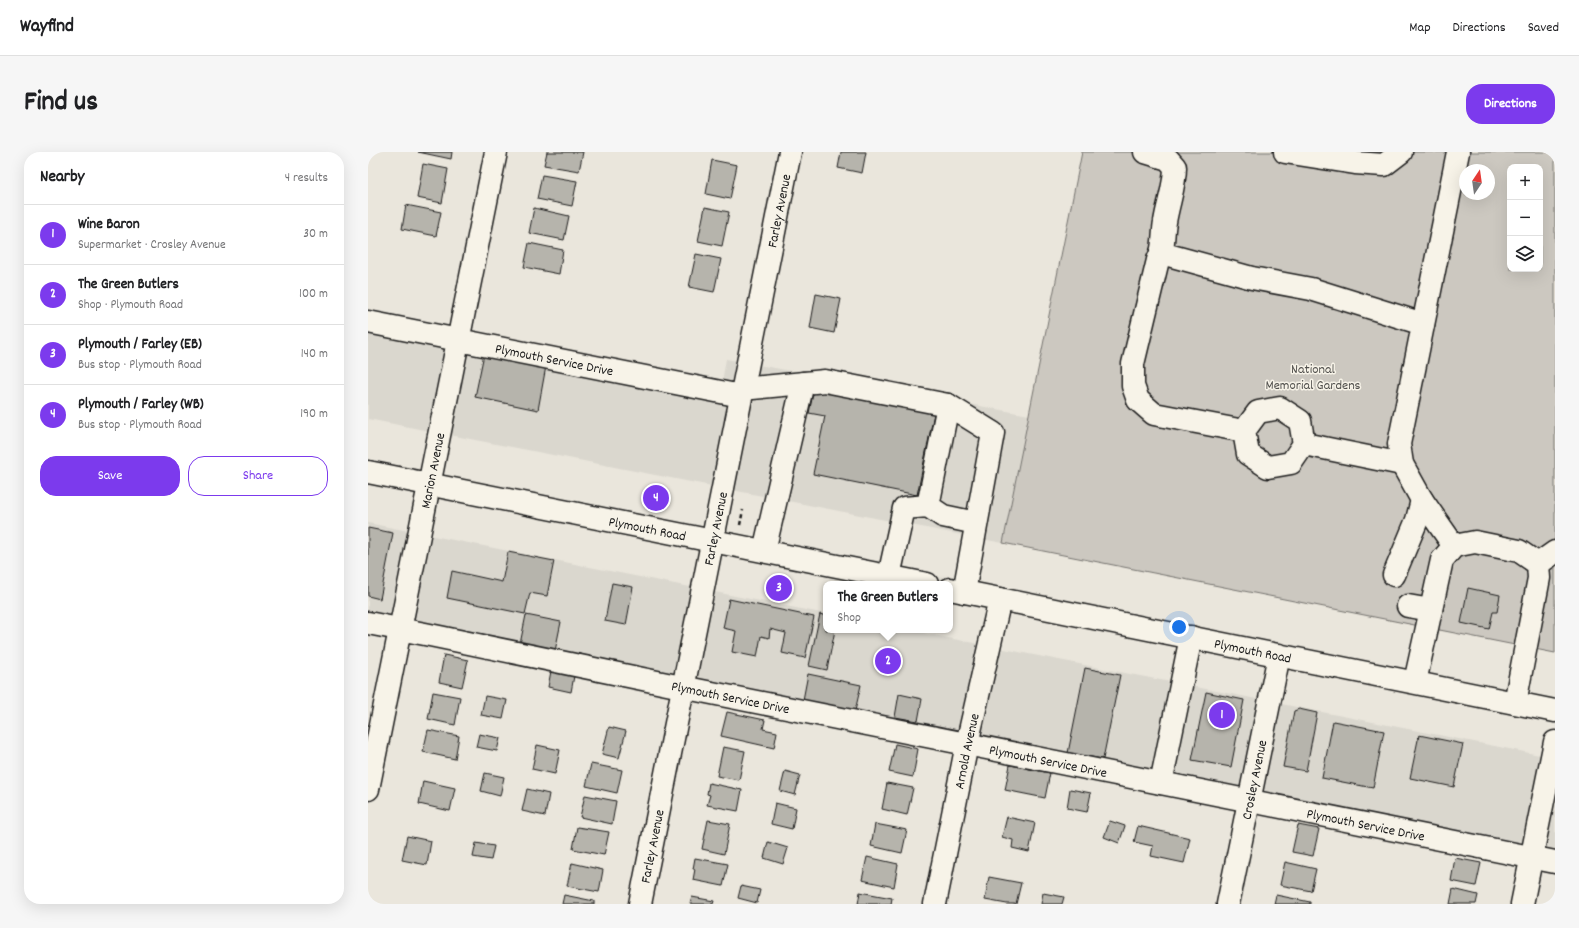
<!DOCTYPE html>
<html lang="en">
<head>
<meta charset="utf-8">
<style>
  :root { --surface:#fff; --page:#f6f6f6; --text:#202124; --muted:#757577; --line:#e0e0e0; --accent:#7c3aed }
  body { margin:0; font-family:Dekko,sans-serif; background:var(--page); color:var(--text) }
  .controls { position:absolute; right:12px; top:12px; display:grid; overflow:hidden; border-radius:8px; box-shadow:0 4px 16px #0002 }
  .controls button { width:36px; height:36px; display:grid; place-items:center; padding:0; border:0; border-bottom:1px solid var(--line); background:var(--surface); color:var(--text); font:20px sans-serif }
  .compass { position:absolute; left:1091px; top:12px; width:36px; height:36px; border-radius:50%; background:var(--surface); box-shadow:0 4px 16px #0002; rotate:13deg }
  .you { position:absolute; left:811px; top:475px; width:14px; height:14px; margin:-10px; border:3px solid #fff; border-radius:50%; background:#1a73e8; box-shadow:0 0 0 6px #1a73e833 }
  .badge { display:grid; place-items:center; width:26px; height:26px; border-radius:50%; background:var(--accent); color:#fff; font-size:13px; font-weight:700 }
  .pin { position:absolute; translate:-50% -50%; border:2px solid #fff; box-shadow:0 1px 4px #0006 }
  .popup { position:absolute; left:455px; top:429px; width:130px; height:52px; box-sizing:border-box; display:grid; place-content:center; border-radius:8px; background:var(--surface); filter:drop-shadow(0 1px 3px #0005); font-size:13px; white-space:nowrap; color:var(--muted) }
  .popup b { font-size:15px; color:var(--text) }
  .popup::after { content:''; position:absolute; left:50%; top:100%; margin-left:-8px; border:8px solid transparent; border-top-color:var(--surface) }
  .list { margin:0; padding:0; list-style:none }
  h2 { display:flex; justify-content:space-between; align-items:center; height:52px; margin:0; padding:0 16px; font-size:17px }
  h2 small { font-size:13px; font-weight:400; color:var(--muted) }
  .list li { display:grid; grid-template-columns:26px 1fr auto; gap:12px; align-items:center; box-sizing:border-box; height:60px; padding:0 16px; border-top:1px solid var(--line) }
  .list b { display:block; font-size:15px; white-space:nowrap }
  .list p { margin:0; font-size:13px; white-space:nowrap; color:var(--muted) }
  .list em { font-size:13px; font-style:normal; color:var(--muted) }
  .actions { display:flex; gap:8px; padding:12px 16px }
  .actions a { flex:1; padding:9px 0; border:1px solid var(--accent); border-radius:16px; text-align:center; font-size:14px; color:var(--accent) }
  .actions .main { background:var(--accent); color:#fff }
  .icon { flex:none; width:22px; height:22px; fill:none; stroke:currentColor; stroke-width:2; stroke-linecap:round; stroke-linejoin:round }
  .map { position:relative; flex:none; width:1187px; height:752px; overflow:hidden; border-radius:16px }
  header { display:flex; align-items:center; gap:24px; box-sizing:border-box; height:56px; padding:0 20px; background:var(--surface); border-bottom:1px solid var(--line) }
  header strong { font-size:19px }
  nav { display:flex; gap:22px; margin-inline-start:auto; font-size:14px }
  .intro { display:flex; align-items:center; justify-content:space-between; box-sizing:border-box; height:96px; padding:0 24px }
  h1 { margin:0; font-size:28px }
  .button { padding:10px 18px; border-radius:16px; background:var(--accent); color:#fff; font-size:14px; font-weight:700 }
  main { display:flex; gap:24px; padding:0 24px }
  aside { flex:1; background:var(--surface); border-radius:16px; box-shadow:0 4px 16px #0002 }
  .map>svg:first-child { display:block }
</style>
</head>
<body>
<header>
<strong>Wayfind</strong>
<nav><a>Map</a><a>Directions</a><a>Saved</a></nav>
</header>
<div class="intro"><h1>Find us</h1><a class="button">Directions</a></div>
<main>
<aside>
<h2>Nearby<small>4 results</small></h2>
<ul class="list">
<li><span class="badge">1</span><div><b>Wine Baron</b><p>Supermarket · Crosley Avenue</p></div><em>30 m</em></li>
<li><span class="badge">2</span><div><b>The Green Butlers</b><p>Shop · Plymouth Road</p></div><em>100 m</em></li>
<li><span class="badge">3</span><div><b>Plymouth / Farley (EB)</b><p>Bus stop · Plymouth Road</p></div><em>140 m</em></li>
<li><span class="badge">4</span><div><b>Plymouth / Farley (WB)</b><p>Bus stop · Plymouth Road</p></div><em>190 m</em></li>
</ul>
<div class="actions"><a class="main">Save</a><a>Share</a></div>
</aside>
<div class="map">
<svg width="1187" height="752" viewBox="0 0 1187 752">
  <rect width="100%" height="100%" fill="#eae6dc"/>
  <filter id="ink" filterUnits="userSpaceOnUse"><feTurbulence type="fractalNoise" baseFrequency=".025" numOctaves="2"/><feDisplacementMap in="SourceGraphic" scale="8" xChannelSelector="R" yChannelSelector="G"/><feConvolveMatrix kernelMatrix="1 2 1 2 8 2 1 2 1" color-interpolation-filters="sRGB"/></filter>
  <g filter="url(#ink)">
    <g fill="#dad7ce">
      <polygon points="0,161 354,230 358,207 661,263 635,391 0,267"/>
      <polygon points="0,371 458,462 458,478 540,478 1187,606 1187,717 0,480"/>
    </g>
    <path fill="#ccc8c0" stroke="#74726e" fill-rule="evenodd" d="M714 0H1187V501L635 391ZM1142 15H1172V117H1142ZM1097 18H1121V42H1097Z"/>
    <g fill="#b6b4ac" stroke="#1c1c1c">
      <polygon points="50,0 84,0 83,7"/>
      <polygon points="179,0 215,0 211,19 176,13"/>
      <polygon points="473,0 498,0 494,21 470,16"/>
      <polygon points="344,8 369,13 362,47 338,42"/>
      <polygon points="55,12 80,17 74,51 49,46"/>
      <polygon points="174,23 209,29 204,54 169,47"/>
      <polygon points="38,53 73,60 68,84 34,77"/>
      <polygon points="337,55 361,60 354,94 330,89"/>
      <polygon points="166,56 201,64 196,88 161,81"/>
      <polygon points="161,91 195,98 191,122 156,115"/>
      <polygon points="328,102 353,107 346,140 321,135"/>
      <polygon points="448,142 473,147 466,181 442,176"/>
      <polygon points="116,202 178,214 170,258 107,245"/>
      <polygon points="447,232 567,257 549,343 445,322 457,264 441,261"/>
      <polygon points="0,376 25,381 12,447 0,444"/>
      <polygon points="140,400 186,409 179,444 162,441 157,462 79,446 84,419 134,430"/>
      <polygon points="244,431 265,435 258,473 237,469"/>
      <polygon points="1100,436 1132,443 1129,460 1125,460 1121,477 1093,471"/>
      <polygon points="361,447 446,465 437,506 414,501 418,481 402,477 401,486 393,484 389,505 364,500 368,479 355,476"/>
      <polygon points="452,462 458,464 458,478 467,478 459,518 441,514"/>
      <polygon points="158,463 193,470 187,499 152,492"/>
      <polygon points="76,503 100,508 94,535 71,530"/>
      <polygon points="717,516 752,523 735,607 700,601"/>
      <polygon points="183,519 206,524 203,540 180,535"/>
      <polygon points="440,522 493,533 487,559 435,548"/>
      <polygon points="65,540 92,545 87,573 60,567"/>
      <polygon points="838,540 876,548 863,615 824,608"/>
      <polygon points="531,542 554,547 550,569 527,565"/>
      <polygon points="117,544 139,548 135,567 113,563"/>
      <polygon points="931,557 949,561 938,619 915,615 926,559"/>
      <polygon points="359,560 397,568 395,577 409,580 406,596 353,584"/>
      <polygon points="965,569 1016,579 1005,636 954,626"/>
      <polygon points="241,575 258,579 251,606 234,602"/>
      <polygon points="60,578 91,584 87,607 55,600"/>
      <polygon points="111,582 132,586 129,599 108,595"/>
      <polygon points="1051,583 1095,592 1086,635 1042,626"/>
      <polygon points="527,592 550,597 545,625 521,620"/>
      <polygon points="169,593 192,598 187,622 164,617"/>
      <polygon points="355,595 377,599 371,628 349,624"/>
      <polygon points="223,612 254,618 249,641 218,634"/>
      <polygon points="642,613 682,621 677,646 637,638"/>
      <polygon points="417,619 432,623 427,643 412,639"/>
      <polygon points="117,621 136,625 132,644 113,639"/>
      <polygon points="55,629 87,636 82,659 51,652"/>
      <polygon points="341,631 374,638 370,659 339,653 342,643 339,642"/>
      <polygon points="519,631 545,636 539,663 514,657"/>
      <polygon points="159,637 181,642 177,664 154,659"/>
      <polygon points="702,637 723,641 719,660 699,656"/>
      <polygon points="217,643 248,649 244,672 212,665"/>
      <polygon points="407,651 428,656 424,677 403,672"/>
      <polygon points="639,665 667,671 661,700 644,696 645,688 634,685"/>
      <polygon points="340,668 362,672 356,702 334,697"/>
      <polygon points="742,669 757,674 751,691 736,685"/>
      <polygon points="507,672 539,678 534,701 503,694"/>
      <polygon points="930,673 951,677 945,704 924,700"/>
      <polygon points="770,674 822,686 816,711 783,704 785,694 766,690"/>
      <polygon points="209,675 241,680 236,703 205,697"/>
      <polygon points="39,684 63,689 59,713 34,708"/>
      <polygon points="400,690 420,696 415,712 396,706"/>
      <polygon points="108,691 126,694 123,708 105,705"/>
      <polygon points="499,705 530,712 526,735 494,728"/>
      <polygon points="327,706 360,712 355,734 325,728 327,717 325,717"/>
      <polygon points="1087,706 1113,711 1108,734 1083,729"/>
      <polygon points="917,710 948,717 943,739 912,733"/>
      <polygon points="204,711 235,718 231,740 199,734"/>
      <polygon points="621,725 653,731 648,752 639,752 617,748"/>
      <polygon points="373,734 392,738 389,751 370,746"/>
      <polygon points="1085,737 1110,743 1108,752 1082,752"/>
      <polygon points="492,740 524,746 523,752 490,752"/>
      <polygon points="675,741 696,745 694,752 673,752"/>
      <polygon points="196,743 226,749 226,752 194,752"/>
      <polygon points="908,743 942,750 942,752 906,752"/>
      <polygon points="324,745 346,749 345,752 322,752"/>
    </g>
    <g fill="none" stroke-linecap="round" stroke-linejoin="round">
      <g stroke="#1c1c1c" stroke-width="25">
        <g id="minor">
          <path d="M777 0 800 7 807 15C807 34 800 51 797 70 795 80 796 91 793 101"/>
          <polyline points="917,0 987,11 1016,13 1033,0"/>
          <path id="s1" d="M0 170 373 244"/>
          <polyline points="374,237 457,229 580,253 625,281 596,440"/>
          <polygon points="912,256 932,269 936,292 923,311 900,315 880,302 876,279 890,260"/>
          <polyline points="876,279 786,262 770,248 765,234 765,212 790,108 793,101 884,126 943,137 1055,172"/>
          <polyline points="936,292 1034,312"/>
          <polyline points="560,354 580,253"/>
          <polyline points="1086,394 1054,348 1034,312 1031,292 1090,0"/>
          <polyline points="396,399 435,231"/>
          <polyline points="1170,412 1187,400"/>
          <polyline points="1026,423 1049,368 1054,348"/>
          <polyline points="521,424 536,356 560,354 575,364 608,371"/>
          <polyline points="1040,454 1063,458"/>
          <path id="s2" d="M0 471 57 482 294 531 1187 710"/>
          <polyline points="1047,530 1074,408 1086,394 1107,390 1151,399 1170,412 1171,426 1147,551"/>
          <polyline points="793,631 823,485"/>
          <path id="s3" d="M0 637 128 0"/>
          <path id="s4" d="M272 752 422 0"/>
          <path id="s5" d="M567 752 599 592 632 447"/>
          <path id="s6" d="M860 752 911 503"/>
          <polyline points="1154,752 1187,590"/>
        </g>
      </g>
      <g stroke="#1c1c1c" stroke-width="25">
        <g id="major">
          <path id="s7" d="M0 320 559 432"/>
          <path id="s8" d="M582 437 1187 559"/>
        </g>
      </g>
      <polyline stroke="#1c1c1c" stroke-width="2.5" stroke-dasharray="4 3" stroke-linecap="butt" points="372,373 375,358"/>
      <use href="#minor" stroke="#f7f3e8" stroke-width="22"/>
      <use href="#major" stroke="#f7f3e8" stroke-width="22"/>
    </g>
  </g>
  <g text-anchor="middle" stroke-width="3" stroke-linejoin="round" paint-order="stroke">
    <g font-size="14" fill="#1c1c1c" stroke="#f7f3e8">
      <text dy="5" stroke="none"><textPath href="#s4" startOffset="707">Farley Avenue</textPath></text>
      <text dy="5" stroke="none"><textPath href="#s1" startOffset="190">Plymouth Service Drive</textPath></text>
      <text dy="5" stroke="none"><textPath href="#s3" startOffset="325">Marion Avenue</textPath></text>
      <text dy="5" stroke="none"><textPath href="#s7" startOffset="285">Plymouth Road</textPath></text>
      <text dy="5" stroke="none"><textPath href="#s4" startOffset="383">Farley Avenue</textPath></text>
      <text dy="5" stroke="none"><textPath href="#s8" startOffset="309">Plymouth Road</textPath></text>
      <text dy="5" stroke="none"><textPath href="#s2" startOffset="370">Plymouth Service Drive</textPath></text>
      <text dy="5" stroke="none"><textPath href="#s5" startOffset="156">Arnold Avenue</textPath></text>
      <text dy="5" stroke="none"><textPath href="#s2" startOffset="694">Plymouth Service Drive</textPath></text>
      <text dy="5" stroke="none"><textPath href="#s6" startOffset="127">Crosley Avenue</textPath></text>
      <text dy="5" stroke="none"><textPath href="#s2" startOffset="1018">Plymouth Service Drive</textPath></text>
      <text dy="5" stroke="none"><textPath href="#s4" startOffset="59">Farley Avenue</textPath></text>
    </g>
    <g font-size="14" fill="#51504d" stroke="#f7f3e8">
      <text x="945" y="221">National<tspan x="945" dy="16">Memorial Gardens</tspan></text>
    </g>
  </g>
</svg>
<div class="controls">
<button>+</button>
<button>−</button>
<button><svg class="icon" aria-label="layers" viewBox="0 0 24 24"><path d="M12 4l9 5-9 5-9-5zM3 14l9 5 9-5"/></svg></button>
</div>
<svg class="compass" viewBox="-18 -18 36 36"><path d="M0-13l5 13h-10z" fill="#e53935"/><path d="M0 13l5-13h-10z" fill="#757577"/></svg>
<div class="you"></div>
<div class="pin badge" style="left:854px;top:563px">1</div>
<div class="pin badge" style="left:520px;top:509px">2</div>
<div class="popup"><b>The Green Butlers</b>Shop</div>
<div class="pin badge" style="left:411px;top:436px">3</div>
<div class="pin badge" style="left:288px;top:346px">4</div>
</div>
</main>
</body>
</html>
